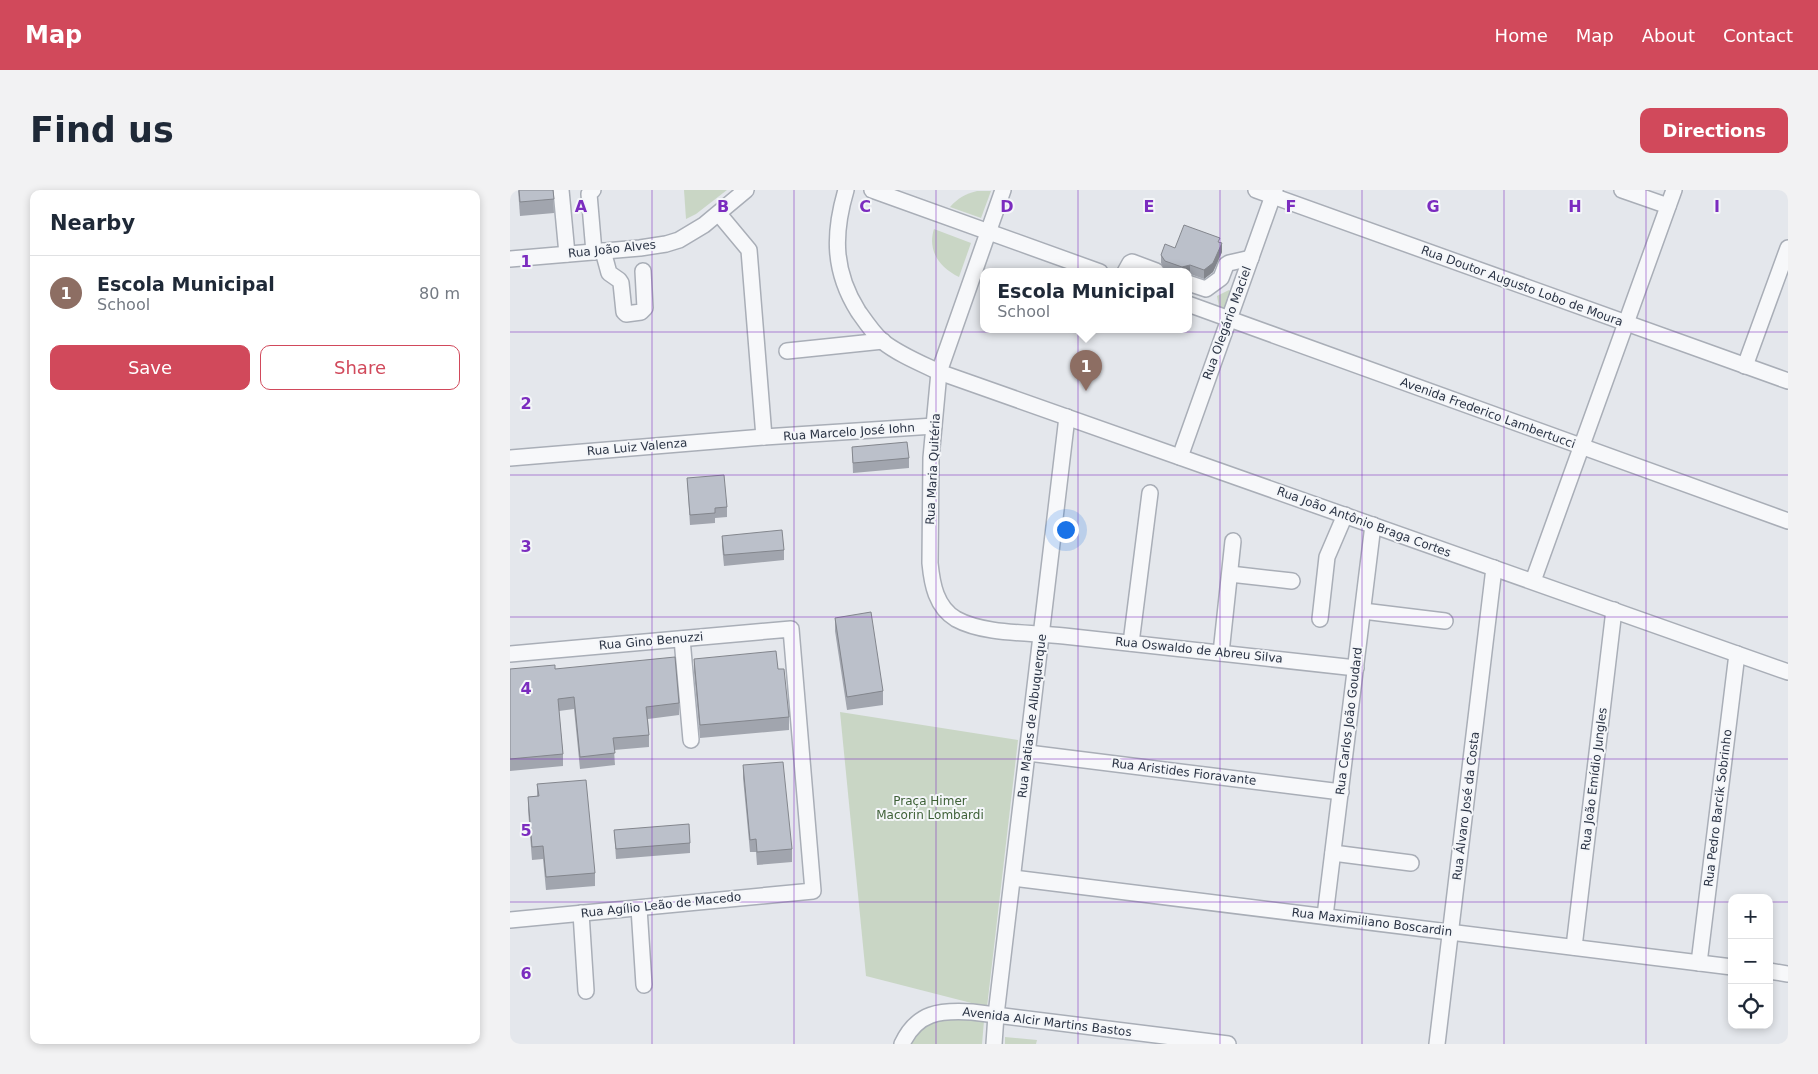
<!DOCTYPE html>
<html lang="en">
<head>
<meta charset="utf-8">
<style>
  :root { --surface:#fff; --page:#f2f2f3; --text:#1f2937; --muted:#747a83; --line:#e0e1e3; --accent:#d1495b }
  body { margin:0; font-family:"DejaVu Sans",sans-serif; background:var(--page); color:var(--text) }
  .controls { position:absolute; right:15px; bottom:15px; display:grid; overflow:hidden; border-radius:10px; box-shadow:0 2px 8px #0003 }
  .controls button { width:45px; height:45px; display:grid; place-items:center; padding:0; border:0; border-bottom:1px solid var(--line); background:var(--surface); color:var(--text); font:25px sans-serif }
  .you { position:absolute; left:555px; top:339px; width:18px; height:18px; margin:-12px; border:4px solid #fff; border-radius:50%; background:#1a73e8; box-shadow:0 0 0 8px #1a73e833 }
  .badge { display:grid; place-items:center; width:32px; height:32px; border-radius:50%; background:var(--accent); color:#fff; font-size:16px; font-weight:700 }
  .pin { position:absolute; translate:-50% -41px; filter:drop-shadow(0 1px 2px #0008) }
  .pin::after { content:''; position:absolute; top:26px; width:18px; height:15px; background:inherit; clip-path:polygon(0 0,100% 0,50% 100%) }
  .popup { position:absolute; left:470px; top:78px; width:212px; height:65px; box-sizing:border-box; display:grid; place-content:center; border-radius:10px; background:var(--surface); filter:drop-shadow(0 1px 4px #0005); font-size:16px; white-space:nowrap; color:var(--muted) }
  .popup b { font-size:19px; color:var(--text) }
  .popup::after { content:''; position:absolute; left:50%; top:100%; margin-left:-10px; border:10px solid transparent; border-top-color:var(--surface) }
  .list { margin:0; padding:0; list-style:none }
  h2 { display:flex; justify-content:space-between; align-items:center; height:65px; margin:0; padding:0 20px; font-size:21px }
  h2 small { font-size:16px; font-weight:400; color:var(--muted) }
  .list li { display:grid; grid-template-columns:32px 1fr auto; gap:15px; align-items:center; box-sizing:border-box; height:75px; padding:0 20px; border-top:1px solid var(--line) }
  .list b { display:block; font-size:19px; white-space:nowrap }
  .list p { margin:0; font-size:16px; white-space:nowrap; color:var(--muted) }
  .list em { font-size:16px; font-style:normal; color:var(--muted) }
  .actions { display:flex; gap:10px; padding:15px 20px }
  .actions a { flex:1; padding:11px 0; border:1px solid var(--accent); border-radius:10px; text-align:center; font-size:18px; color:var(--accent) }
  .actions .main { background:var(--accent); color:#fff }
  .icon { flex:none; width:28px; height:28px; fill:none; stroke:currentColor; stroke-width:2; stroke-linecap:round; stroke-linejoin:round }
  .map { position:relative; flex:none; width:1278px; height:854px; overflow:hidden; border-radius:10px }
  header { display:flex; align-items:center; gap:30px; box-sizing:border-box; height:70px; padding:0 25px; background:var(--accent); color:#fff }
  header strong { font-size:24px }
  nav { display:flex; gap:28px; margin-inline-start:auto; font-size:18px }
  .intro { display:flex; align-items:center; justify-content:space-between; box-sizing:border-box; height:120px; padding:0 30px }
  h1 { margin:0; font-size:35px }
  .button { padding:12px 22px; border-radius:10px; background:var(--accent); color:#fff; font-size:18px; font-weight:700 }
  main { display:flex; gap:30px; padding:0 30px }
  aside { flex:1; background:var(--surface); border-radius:10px; box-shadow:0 2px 8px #0003 }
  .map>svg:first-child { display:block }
</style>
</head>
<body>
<header>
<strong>Map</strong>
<nav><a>Home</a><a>Map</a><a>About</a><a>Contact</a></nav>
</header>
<div class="intro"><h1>Find us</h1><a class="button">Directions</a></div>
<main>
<aside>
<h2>Nearby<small></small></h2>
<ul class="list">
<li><span class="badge" style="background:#8d6e63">1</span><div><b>Escola Municipal</b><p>School</p></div><em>80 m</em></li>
</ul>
<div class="actions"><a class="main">Save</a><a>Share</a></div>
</aside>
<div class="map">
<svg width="1278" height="854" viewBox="0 0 1278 854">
  <rect width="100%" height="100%" fill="#e4e7ec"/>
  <g fill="#c9d6c5">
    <polygon points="174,0 217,0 186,24 176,29"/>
    <path d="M467 1H481L471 28 440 17C448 8 455 4 467 1Z"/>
    <path d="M424 39 461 53 449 87C430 78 417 61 424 39Z"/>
    <polygon points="719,100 724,105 719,118 710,122 707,106"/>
    <polygon points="330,522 508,550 477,817 356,786"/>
    <path d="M433 828H448L474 831 472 854H401C407 838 418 832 433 828Z"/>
    <polygon points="495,847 527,850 526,854 495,854"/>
  </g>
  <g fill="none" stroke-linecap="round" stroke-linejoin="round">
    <g stroke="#a9aeb7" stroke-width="18">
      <g id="minor">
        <polyline points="51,0 57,64"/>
        <polyline points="83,0 79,4 84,62"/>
        <path d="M336 0C323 44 323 81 348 121 355 131 363 143 372 151 388 164 410 173 429 182L1278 482"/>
        <polyline points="362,0 590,82"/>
        <path d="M493 0 429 182 421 268 420 373C422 394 426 417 446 429 475 445 522 442 554 446 652 456 749 467 846 478"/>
        <polyline points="746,0 1278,191"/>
        <polyline points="1112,0 1158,16"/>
        <polyline points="209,24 239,60 254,247"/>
        <polyline points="93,61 99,83 109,90 111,93 114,122 116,124 131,122 135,118 133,81"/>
        <polyline points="0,69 130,58 156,54 169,50 194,35 236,0"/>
        <polyline points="615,82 620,73 622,72 646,81"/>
        <polyline points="678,93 696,99 711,88 716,75 719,73 741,68"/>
        <polyline points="678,114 1278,331"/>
        <polyline points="277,161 373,151"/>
        <polyline points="1235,176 1278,58"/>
        <polyline points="670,267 765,0"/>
        <polyline points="0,268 254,247 424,236"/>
        <polyline points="720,384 782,391"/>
        <polyline points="1023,391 1164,0"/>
        <polyline points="853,421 935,431"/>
        <polyline points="810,429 817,367 835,325"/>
        <polyline points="172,449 181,550"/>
        <polyline points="621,453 640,303"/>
        <polyline points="711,463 723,351"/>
        <polyline points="0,464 281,439 303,701 0,730"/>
        <polyline points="518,563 831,602"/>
        <polyline points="823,663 901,673"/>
        <polyline points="503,688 1222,777"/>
        <polyline points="129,718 134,795"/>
        <polyline points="71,723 76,801"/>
        <polyline points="815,726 863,335"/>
        <polyline points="1064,757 1104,420"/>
        <polyline points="1189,773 1227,464"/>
        <polyline points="1259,781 1278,784"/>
        <path d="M392 854C407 822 430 820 462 822L718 854"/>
        <polyline points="484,854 486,825 557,227"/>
        <polyline points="927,854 984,378"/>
      </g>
    </g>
    <use href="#minor" stroke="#f7f8fa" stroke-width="15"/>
  </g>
  <g fill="#a1a5ae">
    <polygon points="8,0 43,0 44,23 10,26"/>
    <polygon points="710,53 712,62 703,82 694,89 680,84 678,82 662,82 655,80 651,73 651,65 665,58"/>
    <polygon points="342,257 399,268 399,278 343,283"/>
    <polygon points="177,288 217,317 217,327 205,328 205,333 180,335"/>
    <polygon points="212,346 274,360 274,370 214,376 212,356"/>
    <polygon points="325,428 373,501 373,515 337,520 325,441"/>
    <polygon points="184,469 268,479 279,527 279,540 190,548 184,482"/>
    <polygon points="0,479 45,479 169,513 169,525 138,529 139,545 139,557 104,560 105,575 70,579 64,519 49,521 53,564 53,576 0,581"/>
    <polygon points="233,575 282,659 282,672 247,675 246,662 240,662 233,588"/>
    <polygon points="27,594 85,683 85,696 36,700 33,669 22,670 18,620 18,607 27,606"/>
    <polygon points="104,640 180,653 180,663 106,669"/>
  </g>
  <g fill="#83868d">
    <polygon points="712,53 712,62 703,82 694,89 694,80"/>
    <polygon points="680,75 680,84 678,84 678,82 672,82 672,77"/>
  </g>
  <g fill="#bbc0ca" stroke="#83868d">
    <polygon points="9,0 43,0 44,9 10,12"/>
    <polygon points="674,35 710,48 708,52 712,53 703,73 694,80 680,75 672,77 655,71 651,65 655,54 665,58"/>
    <polygon points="397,252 399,268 343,273 342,257"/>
    <polygon points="214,285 217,317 205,318 205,323 180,325 177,288"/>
    <polygon points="272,340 274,360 214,365 212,346"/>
    <polygon points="361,422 373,501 337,507 325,428"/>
    <polygon points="266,461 268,479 274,479 279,527 190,535 184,469"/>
    <polygon points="165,467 169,513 136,517 139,545 103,548 105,563 70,567 64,507 48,509 53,564 0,569 0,479 45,475 45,479"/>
    <polygon points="273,572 282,659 247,662 246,649 240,650 233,575"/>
    <polygon points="76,590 85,683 36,687 33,656 22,657 18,607 29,606 27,594"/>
    <polygon points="179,634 180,653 106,659 104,640"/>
  </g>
  <path fill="none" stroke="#7b2cbf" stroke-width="1" stroke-opacity="0.55" d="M142 0V854M284 0V854M426 0V854M568 0V854M710 0V854M852 0V854M994 0V854M1136 0V854M0 142H1278M0 285H1278M0 427H1278M0 569H1278M0 712H1222M1259 712H1278"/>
  <g text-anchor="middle" stroke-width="4" stroke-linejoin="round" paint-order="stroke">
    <g font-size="12" fill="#2b3445" stroke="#f4f6f9">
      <text transform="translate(102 59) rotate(-6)" y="4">Rua João Alves</text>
      <text transform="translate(1012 96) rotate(20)" y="4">Rua Doutor Augusto Lobo de Moura</text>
      <text transform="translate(717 133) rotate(-70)" y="4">Rua Olegário Maciel</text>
      <text transform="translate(978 223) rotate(20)" y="4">Avenida Frederico Lambertucci</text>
      <text transform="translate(339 242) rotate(-4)" y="4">Rua Marcelo José Iohn</text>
      <text transform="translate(127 257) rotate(-5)" y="4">Rua Luiz Valenza</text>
      <text transform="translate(423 279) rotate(-87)" y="4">Rua Maria Quitéria</text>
      <text transform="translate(854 332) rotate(20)" y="4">Rua João Antônio Braga Cortes</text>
      <text transform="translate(141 451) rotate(-5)" y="4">Rua Gino Benuzzi</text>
      <text transform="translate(689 460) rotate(6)" y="4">Rua Oswaldo de Abreu Silva</text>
      <text transform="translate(522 526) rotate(-83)" y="4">Rua Matias de Albuquerque</text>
      <text transform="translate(839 531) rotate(-83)" y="4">Rua Carlos João Goudard</text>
      <text transform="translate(674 582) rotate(7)" y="4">Rua Aristides Fioravante</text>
      <text transform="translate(1084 589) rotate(-83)" y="4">Rua João Emídio Jungles</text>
      <text transform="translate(956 616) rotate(-83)" y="4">Rua Álvaro José da Costa</text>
      <text transform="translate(1208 618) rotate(-83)" y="4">Rua Pedro Barcik Sobrinho</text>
      <text transform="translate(151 715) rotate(-6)" y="4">Rua Agílio Leão de Macedo</text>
      <text transform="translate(862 732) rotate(7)" y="4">Rua Maximiliano Boscardin</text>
      <text transform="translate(537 832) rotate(7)" y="4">Avenida Alcir Martins Bastos</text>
    </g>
    <g font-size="12" fill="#3f6138" stroke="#f4f6f9">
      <text x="420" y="615">Praça Himer<tspan x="420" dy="14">Macorin Lombardi</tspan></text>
    </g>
  </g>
  <g font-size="16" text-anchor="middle" font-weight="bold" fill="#7b2cbf" stroke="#f4f6f9" stroke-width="4" stroke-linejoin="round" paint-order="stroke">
    <text x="71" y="22">A</text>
    <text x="213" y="22">B</text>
    <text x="355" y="22">C</text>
    <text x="497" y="22">D</text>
    <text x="639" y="22">E</text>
    <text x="781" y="22">F</text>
    <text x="923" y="22">G</text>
    <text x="1065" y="22">H</text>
    <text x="1207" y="22">I</text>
    <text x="16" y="77">1</text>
    <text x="16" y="219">2</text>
    <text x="16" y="362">3</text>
    <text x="16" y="504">4</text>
    <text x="16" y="646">5</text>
    <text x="16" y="789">6</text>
  </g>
</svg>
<div class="controls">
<button>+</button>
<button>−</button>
<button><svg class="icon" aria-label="locate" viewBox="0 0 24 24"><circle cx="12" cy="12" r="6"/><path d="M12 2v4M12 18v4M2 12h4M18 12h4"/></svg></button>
</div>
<div class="you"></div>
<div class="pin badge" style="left:576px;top:201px;background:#8d6e63">1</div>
<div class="popup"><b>Escola Municipal</b>School</div>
</div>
</main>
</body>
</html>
